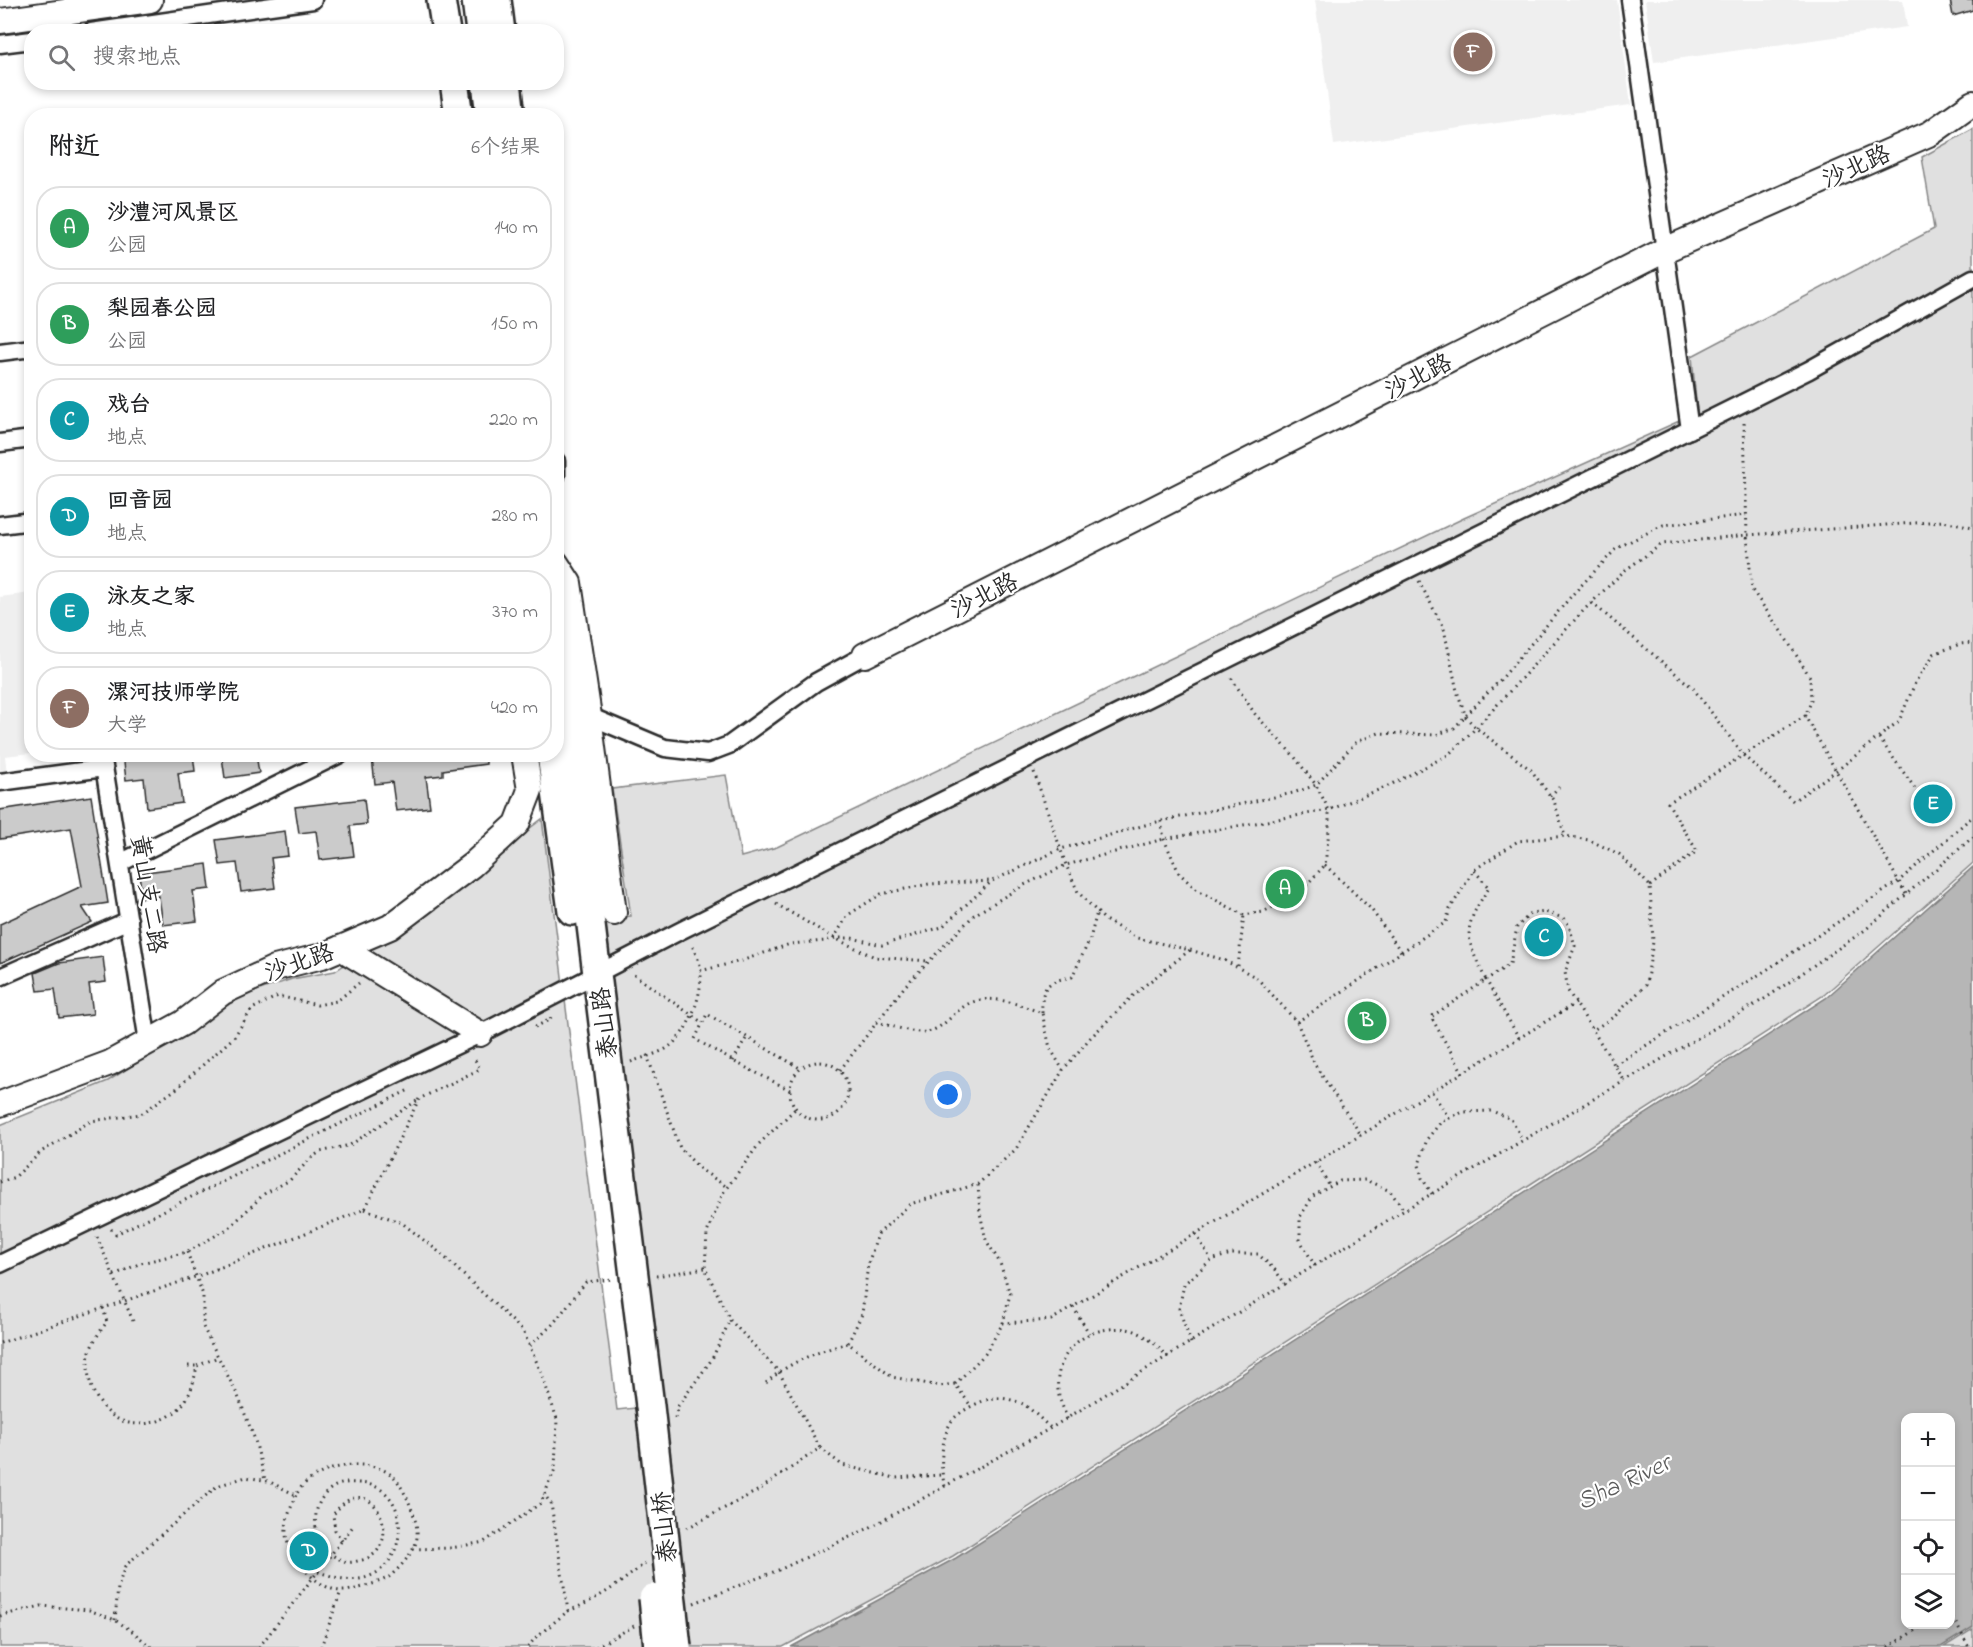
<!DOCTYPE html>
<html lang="zh">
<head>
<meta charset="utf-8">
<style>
  :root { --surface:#fff; --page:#f6f6f6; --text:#202124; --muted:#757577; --line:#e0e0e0; --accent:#0b8043 }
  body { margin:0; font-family:"Indie Flower","LXGW WenKai TC",sans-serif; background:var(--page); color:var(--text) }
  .controls { position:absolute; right:18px; bottom:18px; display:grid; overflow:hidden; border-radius:12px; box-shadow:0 3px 9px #0003 }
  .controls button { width:54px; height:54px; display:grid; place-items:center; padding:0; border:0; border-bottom:2px solid var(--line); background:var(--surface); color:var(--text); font:30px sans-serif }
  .you { position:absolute; left:948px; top:1095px; width:21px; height:21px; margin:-15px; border:4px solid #fff; border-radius:50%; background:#1a73e8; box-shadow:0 0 0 9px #1a73e833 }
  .badge { display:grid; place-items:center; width:39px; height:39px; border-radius:50%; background:var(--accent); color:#fff; font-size:20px; font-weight:700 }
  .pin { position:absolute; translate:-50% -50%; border:3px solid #fff; box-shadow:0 2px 6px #0006 }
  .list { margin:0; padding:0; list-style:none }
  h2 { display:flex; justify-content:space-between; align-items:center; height:78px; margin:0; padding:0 24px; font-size:26px }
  h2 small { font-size:20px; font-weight:400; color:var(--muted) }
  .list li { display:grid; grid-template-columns:39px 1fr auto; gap:18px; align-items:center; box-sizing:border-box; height:84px; margin:0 12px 12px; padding:0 12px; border:2px solid var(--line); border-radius:24px }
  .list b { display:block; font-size:22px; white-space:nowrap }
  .list p { margin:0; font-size:20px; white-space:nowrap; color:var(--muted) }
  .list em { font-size:20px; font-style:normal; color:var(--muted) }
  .icon { flex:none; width:33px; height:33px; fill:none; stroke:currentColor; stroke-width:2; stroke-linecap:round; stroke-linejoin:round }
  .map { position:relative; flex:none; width:1973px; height:1647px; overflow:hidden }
  .search { position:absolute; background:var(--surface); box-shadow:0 3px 9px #0003; left:24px; top:24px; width:540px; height:66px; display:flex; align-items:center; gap:15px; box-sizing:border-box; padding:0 21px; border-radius:24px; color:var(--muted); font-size:22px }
  .panel { position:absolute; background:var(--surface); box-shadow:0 3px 9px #0003; left:24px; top:108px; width:540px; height:654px; border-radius:24px }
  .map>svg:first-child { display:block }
</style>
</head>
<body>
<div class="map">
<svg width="1973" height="1647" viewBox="0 0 1973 1647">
  <rect width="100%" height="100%" fill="#fff"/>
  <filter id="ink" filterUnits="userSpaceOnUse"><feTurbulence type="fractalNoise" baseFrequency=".0167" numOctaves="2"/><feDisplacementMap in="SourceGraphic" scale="12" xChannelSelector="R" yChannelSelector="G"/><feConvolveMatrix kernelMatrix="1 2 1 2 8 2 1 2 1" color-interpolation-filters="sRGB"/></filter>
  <g filter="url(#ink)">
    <g fill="#efefef">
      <polygon points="1315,0 1617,0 1631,105 1334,145"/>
      <polygon points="1645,0 1903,0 1907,27 1654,62"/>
      <polygon points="31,593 31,753 5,756 7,774 0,775 0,597"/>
    </g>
    <g fill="#e0e0e0" stroke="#868686" stroke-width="1.5">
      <polygon points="1973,129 1973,863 1824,995 953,1556 783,1647 0,1647 0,1125 108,1081 242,996 292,979 335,971 392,933 542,819 617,1410 664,1405 605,918 631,916 612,789 726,775 741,857 777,847 1464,518 1697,413 1692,356 1934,229 1922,157"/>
      <polygon points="1973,1629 1973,1647 1944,1647"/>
    </g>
    <path fill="#b6b6b6" stroke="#7e7e7e" stroke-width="1.5" fill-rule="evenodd" d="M1973 867V1627L1941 1647H791L956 1558 1826 998ZM1906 1418H1950V1624H1906Z"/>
    <g fill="#cbcbcb" stroke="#2b2b2b" stroke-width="1.5">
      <polygon points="1950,0 1973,0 1973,10 1953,16"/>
      <polygon points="123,754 193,754 195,771 178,773 182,803 147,808 144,778 126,780"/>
      <polygon points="229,754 256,754 259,773 225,778 222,757 229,757"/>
      <polygon points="401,754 486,754 486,764 443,770 443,775 426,777 430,807 396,811 392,782 375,784 372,758"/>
      <polygon points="1939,786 1952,803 1926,822 1914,806"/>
      <polygon points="91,796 108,903 82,907 92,922 0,963 0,924 82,886 71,828 0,839 0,810"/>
      <polygon points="364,799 367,824 350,826 354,856 320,860 316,831 299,833 295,807"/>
      <polygon points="285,831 288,856 271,858 275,888 241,892 237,863 220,865 216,840"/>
      <polygon points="207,864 210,889 193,891 197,921 163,925 159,896 142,898 139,873"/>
      <polygon points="103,957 106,982 89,984 93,1014 59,1018 55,989 38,991 35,973 59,963"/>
    </g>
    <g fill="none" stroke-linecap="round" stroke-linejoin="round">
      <g stroke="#2b2b2b" stroke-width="21">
        <g id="street">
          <polyline points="1630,0 1690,430"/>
          <polyline points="91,32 313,0"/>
          <polyline points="0,44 32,40"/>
          <polyline points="0,352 32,348"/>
          <polyline points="0,443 32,439"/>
          <polyline points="556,461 556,476"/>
          <polyline points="0,525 32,521"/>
          <polyline points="589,716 665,748 708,753 729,745 816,682 865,655"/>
          <polyline points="102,754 148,1042"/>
          <polyline points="0,782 104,768"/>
          <polyline points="120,863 340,754"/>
          <polyline points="0,977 129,920"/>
          <polyline points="0,1264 480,1034 680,931 1743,403 1809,370 1973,278"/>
        </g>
      </g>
      <g stroke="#2b2b2b" stroke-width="28">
        <g id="secondary">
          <polyline points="0,21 150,0"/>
          <polyline points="556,563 569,583 589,716 614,913"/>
          <polyline points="865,655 1665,250 1931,133 1973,103"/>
          <polyline points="341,948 480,1034"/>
          <polyline points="0,1104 110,1063 183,1023 223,992 275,968 322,956 390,927 472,865 517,824 530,790 524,754"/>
        </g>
      </g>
      <g stroke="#2b2b2b" stroke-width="32">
        <g id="primary">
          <polyline points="441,0 446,32"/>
          <polyline points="476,0 480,32"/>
          <polyline points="497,0 501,32"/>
          <polyline points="454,82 459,116"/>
          <polyline points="486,82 490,116"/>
          <polyline points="507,82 511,116"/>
          <polyline points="556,640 650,1406"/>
          <polyline points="551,754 572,911"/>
        </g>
      </g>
      <g stroke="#2b2b2b" stroke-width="3" stroke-dasharray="1.5 4.5" stroke-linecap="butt">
        <polyline points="1744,423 1747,535 1752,590 1783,634 1810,677 1811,702 1805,716"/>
        <polyline points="1419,581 1444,629 1457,691 1466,717 1476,728 1531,770 1554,801 1565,836"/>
        <polyline points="1592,603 1693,688 1744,756 1793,801 1840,768 1899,721 1916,681 1934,654 1960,644 1973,643"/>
        <polyline points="1879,738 1919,794"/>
        <polyline points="1034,772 1066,865 1078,892 1105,920 1137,938 1190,950 1224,960 1257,978 1297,1022 1315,1065 1361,1135"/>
        <polyline points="1550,796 1559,787"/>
        <polyline points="1161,821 1164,839 1179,873 1197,890 1244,915 1263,912 1298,894 1325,865 1329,830 1329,810 1316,785 1294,756 1255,714 1230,676"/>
        <polyline points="1325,865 1371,909 1402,953"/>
        <polyline points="1650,886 1697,851 1668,803 1805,716 1906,894"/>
        <polyline points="776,904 834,938 875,957 929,961"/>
        <polyline points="834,938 852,938 882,945 942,927 992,881 1061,849 1152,823 1293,793 1316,785 1356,742 1379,733 1436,735 1454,728 1503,677 1573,594 1617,548 1663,525 1746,515"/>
        <polyline points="1238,966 1244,915"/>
        <polyline points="700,971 741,961 790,944 826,941 834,938 848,915 881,894 929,884 991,881"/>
        <polyline points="634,975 703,1023"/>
        <path d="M1042 1013C1041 987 1046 981 1072 977L1090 939 1097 912"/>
        <path d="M876 1022C889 1025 915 1034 927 1032 939 1030 950 1018 958 1011 982 989 1015 1003 1042 1013L1050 1048 1063 1070"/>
        <polyline points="1297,1022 1446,922 1450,909 1474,870 1518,841 1565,836 1589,840 1619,854 1650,886 1653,942 1646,985 1615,1016 1593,1030"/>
        <polyline points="535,1027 551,1019 550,1017"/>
        <polyline points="1519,1038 1486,980 1510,964 1517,927 1530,914 1545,912 1563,918 1569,925 1575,946 1565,972 1568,991 1624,1080"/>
        <polyline points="647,1055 680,1148 700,1169 727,1187"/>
        <polyline points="733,1061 747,1037"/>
        <circle cx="819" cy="1091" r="29"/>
        <path d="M631 1062C643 1057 660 1054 670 1046 690 1031 705 990 700 965 698 958 694 950 691 943"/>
        <polyline points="1615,1065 1768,969 1899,881 1973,816"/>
        <polyline points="840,1070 905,986 974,915 1022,886 1066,865 1164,839 1329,810 1388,786 1448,755 1476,728 1584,610 1624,571 1662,544 1747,535 1943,521 1973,527"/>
        <path d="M1463 1073 1431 1017 1486 980C1465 937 1461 929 1489 888L1474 870"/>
        <polyline points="790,1090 733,1061 695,1039 707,1014 800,1068"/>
        <polyline points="1432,1092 1449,1118"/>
        <polyline points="1316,1162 1330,1187"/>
        <polyline points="0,1182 15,1177 41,1152 91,1121 141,1114 176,1089 234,1037 252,1009 278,996 317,1005 337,1001 359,983"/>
        <polyline points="978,1185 980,1213 986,1240 1000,1263 1010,1294 1003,1323"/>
        <polyline points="1432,1194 1422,1178 1419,1165 1427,1139 1441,1122 1463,1112 1492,1111 1511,1119 1523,1140"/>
        <polyline points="365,1209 402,1223 439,1252 523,1331 541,1372 557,1419 555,1469 541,1503 484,1542 451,1548 412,1549"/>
        <polyline points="111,1229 116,1234 411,1089"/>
        <polyline points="1196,1234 1211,1260"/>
        <polyline points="97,1237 133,1321"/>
        <polyline points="187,1252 203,1295 203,1327 238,1396 255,1440 265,1480"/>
        <polyline points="1315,1266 1300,1240 1300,1217 1313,1196 1340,1181 1366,1180 1390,1191 1404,1210"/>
        <polyline points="114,1275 141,1263 187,1252 229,1228 264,1194 290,1180 311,1158 320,1152 350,1145 418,1100"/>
        <polyline points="656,1276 705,1268"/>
        <polyline points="1073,1307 1089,1333"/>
        <path d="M103 1308 107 1322C97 1335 87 1350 88 1367 88 1386 99 1408 116 1418 136 1430 168 1423 182 1405 192 1393 194 1380 197 1366L218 1357"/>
        <polyline points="0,1343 204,1274 365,1209 419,1099 480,1069 474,1058"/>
        <polyline points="848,1343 862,1314 868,1264 878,1234 910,1204 978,1184 1016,1149 1063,1070 1090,1038 1139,990 1190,950"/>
        <polyline points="1191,1343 1179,1309 1184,1284 1211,1260 1231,1254 1258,1254 1275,1270 1286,1285"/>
        <polyline points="530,1346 553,1324 586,1282 612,1279"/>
        <polyline points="188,1366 197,1366"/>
        <path d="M766 1383C790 1361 817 1352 848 1343L892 1377 939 1386 955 1384 971 1406"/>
        <polyline points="955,1384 985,1354 1003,1323 1051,1320 1361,1135 1576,1003"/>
        <polyline points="675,1418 678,1406 712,1359 730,1320"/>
        <path d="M1067 1419C1065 1411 1061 1404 1059 1396 1052 1365 1072 1336 1103 1330 1113 1328 1129 1327 1139 1333 1151 1339 1159 1348 1168 1357"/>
        <polyline points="820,1448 842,1465 895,1478 941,1475"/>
        <path d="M945 1486C939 1468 941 1439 951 1422 957 1412 983 1399 995 1398 1002 1397 1017 1401 1023 1404 1033 1410 1042 1421 1051 1428"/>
        <polyline points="687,1528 759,1490 820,1448 779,1372 730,1320 705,1268 707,1233 723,1193 759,1144 796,1108"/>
        <path d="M318 1572C326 1574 336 1578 344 1579 410 1588 420 1484 358 1483 348 1482 337 1483 328 1491 315 1503 313 1521 318 1537 322 1549 333 1557 344 1561 350 1564 356 1561 362 1560 409 1548 371 1461 333 1515L335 1530 342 1541"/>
        <polyline points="694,1603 781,1569 867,1529 1051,1428 1416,1203 1766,998 1865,930 1973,837"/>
        <path d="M568 1611C597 1600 621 1583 645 1563"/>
        <polyline points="1950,1613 1969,1647"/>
        <polyline points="0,1616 41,1606 89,1610 115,1620 132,1631 151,1647"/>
        <path d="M115 1620 118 1587 125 1566 217 1486 246 1477 268 1481 296 1495C299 1490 303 1484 308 1481 331 1464 371 1457 394 1477 399 1482 405 1494 408 1500 413 1512 421 1532 415 1545 411 1555 398 1570 389 1577 381 1582 350 1592 341 1591 317 1589 289 1558 286 1535 285 1521 291 1507 296 1495"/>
        <polyline points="259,1647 354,1525"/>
        <polyline points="321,1647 341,1591"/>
        <polyline points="528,1647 535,1638 568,1611 551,1504 544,1494"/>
        <polyline points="596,1647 634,1626"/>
        <polyline points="1888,1647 1926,1624"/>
      </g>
      <use href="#street" stroke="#fff" stroke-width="16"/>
      <use href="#secondary" stroke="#fff" stroke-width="24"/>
      <use href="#primary" stroke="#fff" stroke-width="27"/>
      <g stroke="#2b2b2b" stroke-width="32" stroke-linecap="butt">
        <g id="primary-bridge">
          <polyline points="650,1406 677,1647"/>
          <polyline points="653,1598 658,1647"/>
        </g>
      </g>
      <use href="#primary-bridge" stroke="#fff" stroke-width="27"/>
    </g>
  </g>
  <g text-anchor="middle" stroke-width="4.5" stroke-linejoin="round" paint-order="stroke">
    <g font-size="24" fill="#2b2b2b" stroke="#fff">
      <text transform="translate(1856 166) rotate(-24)" y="8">沙北路</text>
      <text transform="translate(1418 376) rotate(-27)" y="8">沙北路</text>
      <text transform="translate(984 595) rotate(-27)" y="8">沙北路</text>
      <text transform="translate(149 894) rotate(81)" y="8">黄山支二路</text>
      <text transform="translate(299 962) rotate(-19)" y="8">沙北路</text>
      <text transform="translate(604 1023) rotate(-97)" y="8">泰山路</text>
      <text transform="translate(664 1527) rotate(-96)" y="8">泰山桥</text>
    </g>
    <g font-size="26" font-style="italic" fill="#5c5c5c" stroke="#fff">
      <text transform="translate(1623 1481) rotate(-25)" y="9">Sha River</text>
    </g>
  </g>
</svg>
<div class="controls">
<button>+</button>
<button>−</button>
<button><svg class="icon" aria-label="locate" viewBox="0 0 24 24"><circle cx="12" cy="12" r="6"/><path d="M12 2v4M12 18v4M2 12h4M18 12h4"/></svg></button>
<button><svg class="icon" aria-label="layers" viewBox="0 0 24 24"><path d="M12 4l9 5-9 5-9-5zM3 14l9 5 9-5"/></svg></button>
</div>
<div class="you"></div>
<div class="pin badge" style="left:1285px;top:889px;background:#2e9e5b">A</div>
<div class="pin badge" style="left:1367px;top:1021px;background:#2e9e5b">B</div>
<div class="pin badge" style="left:1544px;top:937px;background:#0f9aa8">C</div>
<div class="pin badge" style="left:309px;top:1551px;background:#0f9aa8">D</div>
<div class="pin badge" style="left:1933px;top:804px;background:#0f9aa8">E</div>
<div class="pin badge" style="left:1473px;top:52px;background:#8d6e63">F</div>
<div class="search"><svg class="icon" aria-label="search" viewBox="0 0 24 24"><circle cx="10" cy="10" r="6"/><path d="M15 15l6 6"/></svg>搜索地点</div>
<section class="panel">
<h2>附近<small>6个结果</small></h2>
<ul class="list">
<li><span class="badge" style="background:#2e9e5b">A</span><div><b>沙澧河风景区</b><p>公园</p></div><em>140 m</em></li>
<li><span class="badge" style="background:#2e9e5b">B</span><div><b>梨园春公园</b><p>公园</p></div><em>150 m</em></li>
<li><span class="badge" style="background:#0f9aa8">C</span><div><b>戏台</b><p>地点</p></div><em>220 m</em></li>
<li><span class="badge" style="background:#0f9aa8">D</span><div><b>回音园</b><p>地点</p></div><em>280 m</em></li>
<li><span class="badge" style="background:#0f9aa8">E</span><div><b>泳友之家</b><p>地点</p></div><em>370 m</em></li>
<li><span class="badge" style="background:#8d6e63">F</span><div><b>漯河技师学院</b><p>大学</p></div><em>420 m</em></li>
</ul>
</section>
</div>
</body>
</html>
